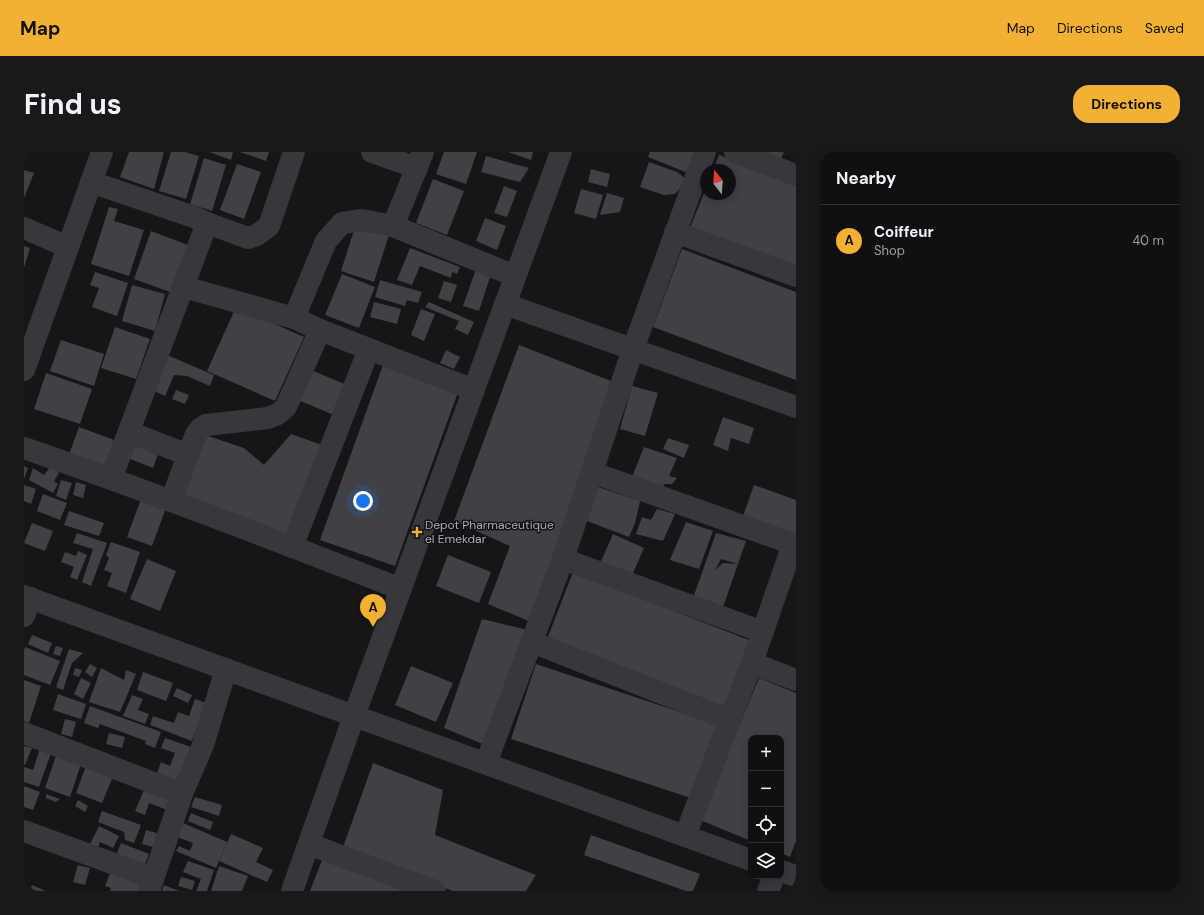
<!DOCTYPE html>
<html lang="en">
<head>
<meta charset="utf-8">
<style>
  :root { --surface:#101012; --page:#19191b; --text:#f1f3f6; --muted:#9c9d9f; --line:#303032; --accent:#f2b134 }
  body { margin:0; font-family:"DM Sans",sans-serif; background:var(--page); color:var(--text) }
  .controls { position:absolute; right:12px; bottom:12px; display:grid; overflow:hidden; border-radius:8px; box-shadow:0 2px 10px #0003 }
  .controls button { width:36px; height:36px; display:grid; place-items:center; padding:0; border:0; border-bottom:1px solid var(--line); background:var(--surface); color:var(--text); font:20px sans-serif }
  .compass { position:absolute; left:676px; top:12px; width:36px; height:36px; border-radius:50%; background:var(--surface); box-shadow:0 2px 10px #0003; rotate:343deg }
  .you { position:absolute; left:339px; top:349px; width:14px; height:14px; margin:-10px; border:3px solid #fff; border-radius:50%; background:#1a73e8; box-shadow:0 0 0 6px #1a73e833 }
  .badge { display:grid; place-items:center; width:26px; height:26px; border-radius:50%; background:var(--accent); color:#111; font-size:13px; font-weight:700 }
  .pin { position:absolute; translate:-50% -33px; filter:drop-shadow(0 1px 2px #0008) }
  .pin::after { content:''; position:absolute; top:21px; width:14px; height:12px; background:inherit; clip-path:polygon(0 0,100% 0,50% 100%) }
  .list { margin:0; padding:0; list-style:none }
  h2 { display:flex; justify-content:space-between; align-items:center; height:52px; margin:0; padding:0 16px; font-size:17px }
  h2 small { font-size:13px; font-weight:400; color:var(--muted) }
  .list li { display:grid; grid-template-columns:26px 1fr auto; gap:12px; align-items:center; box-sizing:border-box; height:72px; padding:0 16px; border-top:1px solid var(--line) }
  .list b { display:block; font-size:15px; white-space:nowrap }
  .list p { margin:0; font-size:13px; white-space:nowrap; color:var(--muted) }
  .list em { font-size:13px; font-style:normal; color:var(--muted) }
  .icon { flex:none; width:22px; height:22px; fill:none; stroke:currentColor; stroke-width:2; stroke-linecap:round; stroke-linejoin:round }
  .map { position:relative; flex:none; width:772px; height:739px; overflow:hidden; border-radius:16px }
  header { display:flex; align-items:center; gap:24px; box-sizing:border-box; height:56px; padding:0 20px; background:var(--accent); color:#111 }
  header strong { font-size:19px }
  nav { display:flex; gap:22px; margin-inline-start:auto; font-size:14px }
  .intro { display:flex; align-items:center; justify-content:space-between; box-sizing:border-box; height:96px; padding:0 24px }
  h1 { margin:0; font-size:28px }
  .button { padding:10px 18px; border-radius:16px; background:var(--accent); color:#111; font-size:14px; font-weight:700 }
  main { display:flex; gap:24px; padding:0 24px }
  aside { flex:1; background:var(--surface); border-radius:16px; box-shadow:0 2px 10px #0003 }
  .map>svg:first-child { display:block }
</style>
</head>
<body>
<header>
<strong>Map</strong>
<nav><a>Map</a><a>Directions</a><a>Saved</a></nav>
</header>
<div class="intro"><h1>Find us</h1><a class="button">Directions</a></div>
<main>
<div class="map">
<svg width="772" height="739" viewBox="0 0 772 739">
  <rect width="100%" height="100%" fill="#161618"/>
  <g fill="#404145" fill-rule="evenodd">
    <polygon points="105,0 140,0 130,37 96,25"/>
    <polygon points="147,0 161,0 175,4 162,47 135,39"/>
    <polygon points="185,0 209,0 207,8"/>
    <polygon points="216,0 245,0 242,9"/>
    <polygon points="420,0 453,0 442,32 412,22"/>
    <polygon points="484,0 509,0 507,8"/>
    <polygon points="626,0 672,0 664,21 624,5"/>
    <polygon points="733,0 760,0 756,9"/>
    <polygon points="695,3 772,32 772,117 666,76 682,36 682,42 706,42 706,18 689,18"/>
    <polygon points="462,4 505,16 496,30 457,20"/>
    <polygon points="180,6 202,13 188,59 166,52"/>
    <polygon points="625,10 653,20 663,28 651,42 640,43 616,35"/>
    <polygon points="213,12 237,20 220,67 196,58"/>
    <polygon points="567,17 586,22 583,35 564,30"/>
    <polygon points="0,18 10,21 0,46"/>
    <polygon points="409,27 440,39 423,83 392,71"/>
    <polygon points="480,34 493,39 483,65 470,61"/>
    <polygon points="557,37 579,43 572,67 550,61"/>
    <polygon points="583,41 600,46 596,60 576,63"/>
    <polygon points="85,55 94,57 90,69 120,78 105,124 67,112"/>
    <polygon points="461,66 482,74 473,98 452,89"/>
    <polygon points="332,72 365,83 350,130 317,119"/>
    <polygon points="127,79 164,93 146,140 110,127"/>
    <polygon points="0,94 6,96 0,116"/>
    <polygon points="386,96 436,115 433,122 428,120 427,126 396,114 388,133 373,128"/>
    <polygon points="658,97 772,140 772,228 629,175"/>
    <polygon points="453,114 468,119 455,159 439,154"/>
    <polygon points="71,120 104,131 93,164 68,155 75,136 66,133"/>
    <polygon points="318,122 351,135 335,176 301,163"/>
    <polygon points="356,128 398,140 394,151 383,148 381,154 351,145"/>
    <polygon points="420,129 433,133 427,150 414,146"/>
    <polygon points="108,133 141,142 131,179 98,169"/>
    <polygon points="350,150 377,157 373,172 346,165"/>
    <polygon points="405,150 450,170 444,183 431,177 435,169 401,155"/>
    <polygon points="212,155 280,185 251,249 183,219"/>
    <polygon points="397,157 411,162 400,189 387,183"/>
    <polygon points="91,175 126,187 112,227 77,216"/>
    <polygon points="37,188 80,202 70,234 26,219"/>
    <polygon points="495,193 587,229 507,470 464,452 486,394 430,369"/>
    <polygon points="422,198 436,205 430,217 416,211"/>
    <polygon points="143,203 190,223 186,234 163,224 150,223 141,244 128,238"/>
    <polygon points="359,213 434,240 371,414 296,388"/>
    <polygon points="287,218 323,233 310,263 274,248"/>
    <polygon points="22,221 68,237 56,272 10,257"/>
    <polygon points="608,234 634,241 621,284 596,277"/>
    <polygon points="152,238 165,243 161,252 148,247"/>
    <polygon points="699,265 730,276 725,292 707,286 704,299 689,293"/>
    <polygon points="55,275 90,288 79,318 44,305"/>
    <polygon points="178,282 220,296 240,313 267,282 301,294 267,386 155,346"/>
    <polygon points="644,286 665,293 660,306 639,297"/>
    <polygon points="110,292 134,302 129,316 104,306"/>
    <polygon points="620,295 653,306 645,324 653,326 648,332 640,332 638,339 606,330"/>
    <polygon points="0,314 4,316 0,327"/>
    <polygon points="26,315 35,321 30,329 34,332 29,341 5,328 9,316 20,323"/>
    <polygon points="37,328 48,331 42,348 32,344"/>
    <polygon points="52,330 62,333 59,346 49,343"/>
    <polygon points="0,333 12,337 7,352 0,349"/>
    <polygon points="730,333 772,348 772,387 718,367"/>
    <polygon points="574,335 616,349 611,371 605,385 563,369"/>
    <polygon points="19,342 43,351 36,368 13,359"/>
    <polygon points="117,347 142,356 128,394 103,385"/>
    <polygon points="633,357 651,362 639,389 612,382 618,365 627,368"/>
    <polygon points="45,359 80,371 75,384 40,373"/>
    <polygon points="662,370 689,379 675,417 646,408"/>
    <polygon points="8,371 29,379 21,399 0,391"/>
    <polygon points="53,381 83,391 67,434 58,430 69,397 49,391"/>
    <path d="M692 381 722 389 697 461 668 449ZM697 407 714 412 699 411 691 418Z"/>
    <polygon points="589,382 620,396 606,428 574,416"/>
    <polygon points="87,390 116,400 102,441 83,434 88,421 80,418 85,406 82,403"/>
    <polygon points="54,399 63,403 53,428 46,425 50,415 37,410 41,400 52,404"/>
    <polygon points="424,403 467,420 455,451 412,434"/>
    <polygon points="123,407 152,419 136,459 106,447"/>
    <polygon points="549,420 730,490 703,559 522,490"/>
    <polygon points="458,467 504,478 459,592 420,576"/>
    <polygon points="8,483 28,491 24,501 4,492"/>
    <polygon points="32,494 39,496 36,504 29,502"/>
    <polygon points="1,495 36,509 26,533 0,523 0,499"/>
    <polygon points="45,497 59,501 48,511 39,538 32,535"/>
    <polygon points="66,512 73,516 68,525 61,520"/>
    <polygon points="512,512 695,573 670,647 487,587"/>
    <polygon points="387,514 429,531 412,570 371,553"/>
    <polygon points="51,516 58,518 55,525 49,523"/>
    <polygon points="77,516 100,528 102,518 112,522 96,560 65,550"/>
    <polygon points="119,520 149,531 142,549 113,538"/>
    <polygon points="57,526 67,531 59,547 50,542"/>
    <polygon points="735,526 772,541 772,689 766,705 757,701 757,586 727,586 727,689 676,668"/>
    <polygon points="0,528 17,534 5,571 0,569"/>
    <polygon points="153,536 168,543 164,551 149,544"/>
    <polygon points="34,542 62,552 57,567 29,558"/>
    <polygon points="108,543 119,547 114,558 125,562 121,572 99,564"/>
    <polygon points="171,547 182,551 168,589 126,573 129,564 150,571 154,560 165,564"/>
    <polygon points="66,554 137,580 131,596 121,592 122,589 76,572 74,576 60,571"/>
    <polygon points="41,567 52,570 48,585 37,582"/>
    <polygon points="85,581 101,585 98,596 82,592"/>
    <polygon points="141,586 167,595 155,629 133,622 137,610 146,614 151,601 137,596"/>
    <polygon points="0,594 8,596 1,613 0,613"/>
    <polygon points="16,596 27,601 15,635 0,630 0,615 9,618"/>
    <polygon points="33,601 58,609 46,645 21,636"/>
    <polygon points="63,611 90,622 78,651 52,641"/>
    <polygon points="349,611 419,638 411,683 512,723 502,739 429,739 318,698"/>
    <polygon points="0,634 16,640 9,658 0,655"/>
    <polygon points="120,638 149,650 146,659 125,651 121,663 111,659"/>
    <polygon points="22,642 36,647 32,650 22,646"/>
    <polygon points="171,645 198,653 195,664 167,655"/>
    <polygon points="54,648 64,654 61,660 51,654"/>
    <polygon points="78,659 117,673 110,691 101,688 100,680 74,670"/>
    <polygon points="167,661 189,670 186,678 164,669"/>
    <polygon points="159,671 203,690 192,716 152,699 155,694 166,699 169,691 153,685"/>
    <polygon points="75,674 95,684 89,696 76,690 72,700 64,696"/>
    <polygon points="122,678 133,681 129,695 118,692"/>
    <polygon points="207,682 239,696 232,710 249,718 243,730 195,709"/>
    <polygon points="567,683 676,722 669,739 662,739 560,703"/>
    <polygon points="97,691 125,702 120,715 92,704"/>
    <polygon points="298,708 379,737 379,739 286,739"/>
    <polygon points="164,709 190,718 183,739 172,739 177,727 159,720"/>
    <polygon points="54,713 66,716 61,733 49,730"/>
    <polygon points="195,714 224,724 218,739 187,739"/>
    <polygon points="86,721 120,733 118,739 86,739 87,736 81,734"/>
    <polygon points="157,725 171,729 168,738 154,734"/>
    <polygon points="8,733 22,739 6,739"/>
    <polygon points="140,733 155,739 138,739"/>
  </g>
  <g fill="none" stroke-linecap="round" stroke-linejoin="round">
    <g stroke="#37383d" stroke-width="22">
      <polyline points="348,0 393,16"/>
      <polyline points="711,0 772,23"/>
      <polyline points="67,30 170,65 183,71 224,86 233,83 245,74 270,0"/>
      <polyline points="369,74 399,0"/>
      <polyline points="0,76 44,95"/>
      <polyline points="651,80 772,124"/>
      <polyline points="160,135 270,166 296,178 450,238"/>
      <polyline points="481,152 772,255"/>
      <polyline points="270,166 302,89 318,71 338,68 369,74 491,124"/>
      <polyline points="0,218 78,0"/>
      <polyline points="105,280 164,303"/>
      <path d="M0 296C127 340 252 388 377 437"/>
      <polyline points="567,320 772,393"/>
      <polyline points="87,327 183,71"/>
      <polyline points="147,349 172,282 176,277 182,273 244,266 254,262 262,255 296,178"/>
      <polyline points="268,395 345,197"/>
      <polyline points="539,407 739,480"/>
      <polyline points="0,444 727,708"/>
      <polyline points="0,464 7,446"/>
      <polyline points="508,490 706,568"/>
      <polyline points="728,511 772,528"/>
      <polyline points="0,581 158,642"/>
      <polyline points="462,611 539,407 609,197 681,0"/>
      <polyline points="0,679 129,726"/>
      <polyline points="661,684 728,511 769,392"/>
      <polyline points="285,692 411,739"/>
      <polyline points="757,719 772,724"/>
      <polyline points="125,739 158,642 179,593 202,517"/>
      <polyline points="268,739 330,564 537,0"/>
      <polyline points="744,739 750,724"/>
    </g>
  </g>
  <path fill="#f2b134" stroke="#111113" stroke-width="1.5" d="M391 374h4v4h4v4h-4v4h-4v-4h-4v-4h4z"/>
  <g text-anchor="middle" stroke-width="3" stroke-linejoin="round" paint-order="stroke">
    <g font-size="12" fill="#a8adb8" stroke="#111113" text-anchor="start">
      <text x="401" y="377">Depot Pharmaceutique<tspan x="401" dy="14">el Emekdar</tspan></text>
    </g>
  </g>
</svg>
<div class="controls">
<button>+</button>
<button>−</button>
<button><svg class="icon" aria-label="locate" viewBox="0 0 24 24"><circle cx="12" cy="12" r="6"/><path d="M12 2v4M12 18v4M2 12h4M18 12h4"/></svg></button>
<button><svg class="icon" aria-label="layers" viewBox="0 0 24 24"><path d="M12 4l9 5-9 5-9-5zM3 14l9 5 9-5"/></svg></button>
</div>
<svg class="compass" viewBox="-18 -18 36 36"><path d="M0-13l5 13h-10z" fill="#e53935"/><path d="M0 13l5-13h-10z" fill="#9c9d9f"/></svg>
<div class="you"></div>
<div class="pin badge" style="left:349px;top:475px">A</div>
</div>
<aside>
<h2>Nearby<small></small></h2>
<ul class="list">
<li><span class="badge">A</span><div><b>Coiffeur</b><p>Shop</p></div><em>40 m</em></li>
</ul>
</aside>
</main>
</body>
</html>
